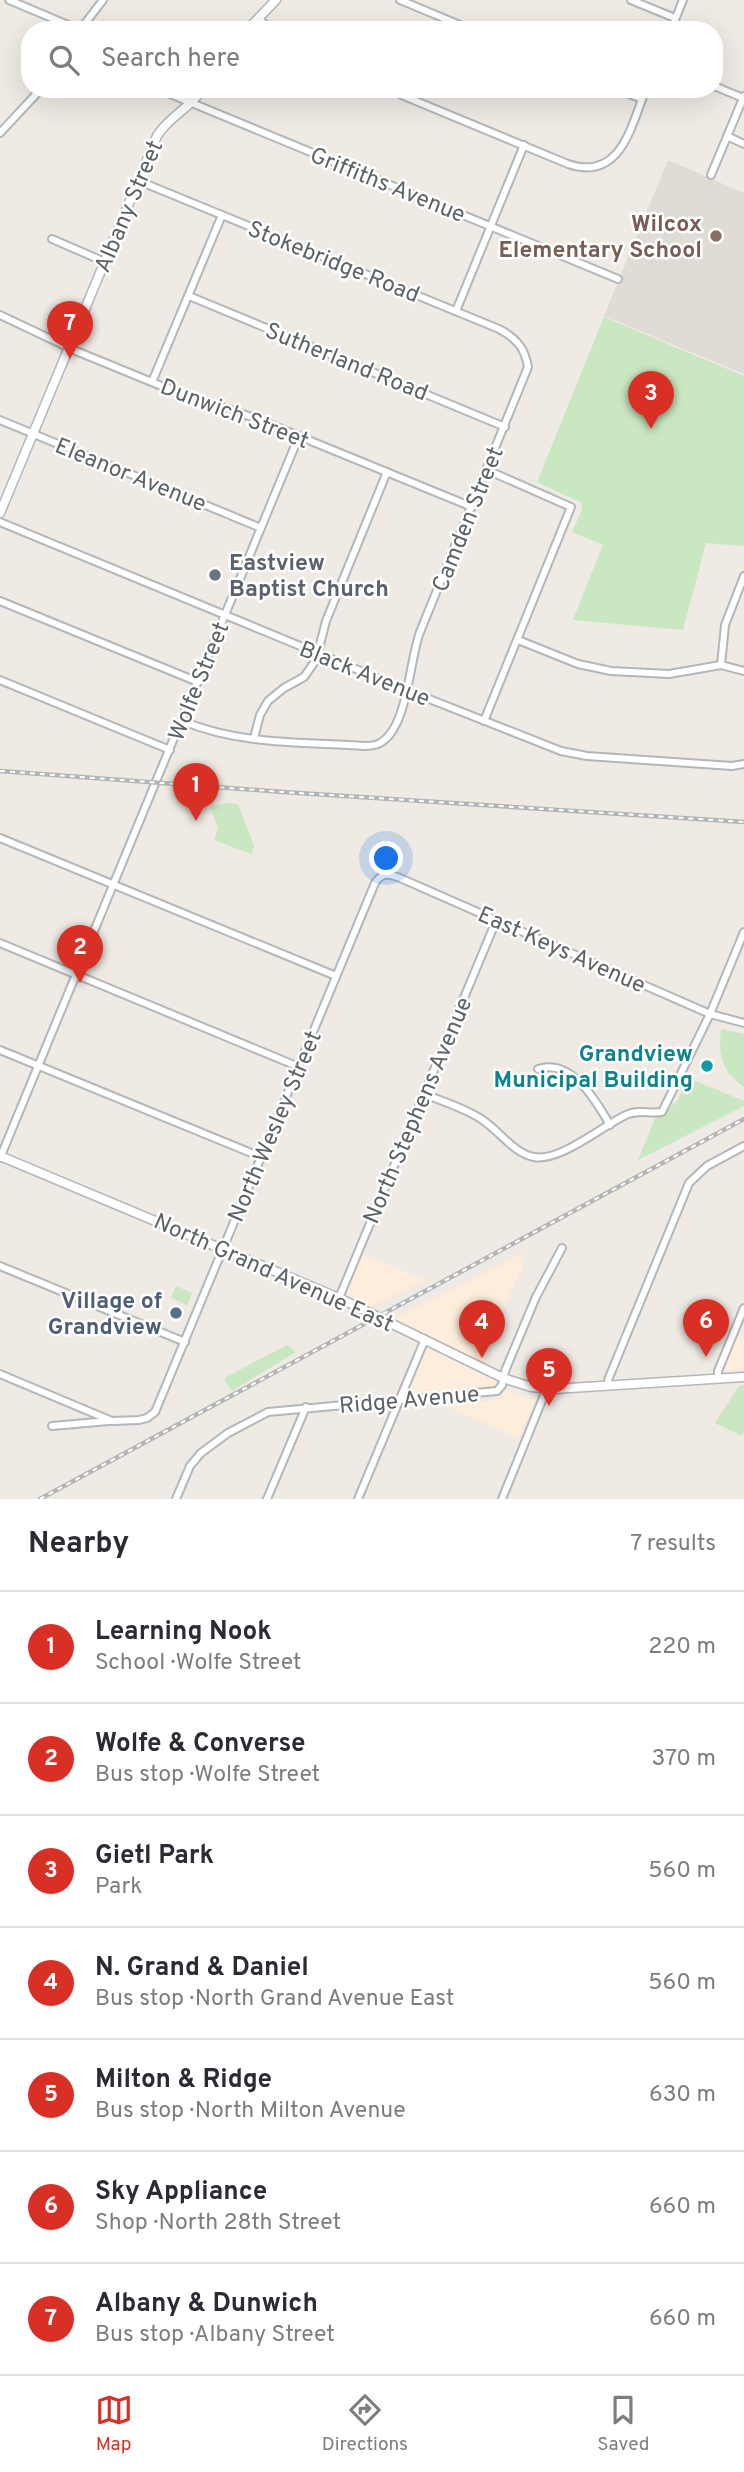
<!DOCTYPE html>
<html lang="en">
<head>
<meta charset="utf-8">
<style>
  :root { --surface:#fff; --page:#f7f7f7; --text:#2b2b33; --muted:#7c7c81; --line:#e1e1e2; --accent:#d93025 }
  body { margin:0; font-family:Overpass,sans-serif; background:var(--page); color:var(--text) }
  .you { position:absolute; left:387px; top:859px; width:24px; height:24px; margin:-18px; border:5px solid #fff; border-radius:50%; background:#1a73e8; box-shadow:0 0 0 10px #1a73e833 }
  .badge { display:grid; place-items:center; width:46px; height:46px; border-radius:50%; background:var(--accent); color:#fff; font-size:23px; font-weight:700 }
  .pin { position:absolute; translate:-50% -58px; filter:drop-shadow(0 2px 4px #0008) }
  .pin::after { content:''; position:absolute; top:37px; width:24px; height:21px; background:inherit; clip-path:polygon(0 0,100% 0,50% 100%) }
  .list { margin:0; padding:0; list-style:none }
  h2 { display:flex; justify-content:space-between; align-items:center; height:91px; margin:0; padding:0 28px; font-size:30px }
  h2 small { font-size:23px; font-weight:400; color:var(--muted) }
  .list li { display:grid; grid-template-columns:46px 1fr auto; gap:21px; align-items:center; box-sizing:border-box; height:112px; padding:0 28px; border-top:2px solid var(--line) }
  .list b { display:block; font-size:26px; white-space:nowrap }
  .list p { margin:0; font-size:23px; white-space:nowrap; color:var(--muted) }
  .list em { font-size:23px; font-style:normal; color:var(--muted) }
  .icon { flex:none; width:38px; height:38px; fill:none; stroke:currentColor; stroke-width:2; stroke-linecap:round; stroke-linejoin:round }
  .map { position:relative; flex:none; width:744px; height:1499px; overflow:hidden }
  .search { position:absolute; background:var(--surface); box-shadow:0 7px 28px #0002; left:21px; right:21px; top:21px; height:77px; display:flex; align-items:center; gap:18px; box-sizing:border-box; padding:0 24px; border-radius:28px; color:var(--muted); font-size:26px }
  .sheet { height:875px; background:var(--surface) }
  nav { display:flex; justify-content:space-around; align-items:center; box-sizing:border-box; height:98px; border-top:2px solid var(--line); background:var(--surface); font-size:19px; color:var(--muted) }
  nav a { display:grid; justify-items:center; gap:4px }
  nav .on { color:var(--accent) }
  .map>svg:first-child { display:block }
</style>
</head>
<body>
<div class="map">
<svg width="744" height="1499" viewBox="0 0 744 1499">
  <rect width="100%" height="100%" fill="#efeae4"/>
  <g fill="#feedda">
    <polygon points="523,1253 524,1262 481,1363 392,1320"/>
    <polygon points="362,1254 425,1280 371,1307 347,1296 347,1291"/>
    <polygon points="737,1334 744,1337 744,1369 721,1371"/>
    <polygon points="427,1346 496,1379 498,1384 491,1389 408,1396 407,1391"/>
    <polygon points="506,1390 535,1400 519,1438 446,1406 481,1403 499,1399"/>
  </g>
  <polygon fill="#e1dbd5" points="668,160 744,193 744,374 604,316"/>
  <g fill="#c9e7c0">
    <polygon points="604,317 744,376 744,546 706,543 683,630 573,620 603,545 572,532 582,510 582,503 537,482"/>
    <polygon points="225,803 238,804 254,846 251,854 214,840 218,828 210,807"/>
    <path d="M721 1029 744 1034V1087C722 1072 718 1055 721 1029Z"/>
    <polygon points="688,1078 744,1101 744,1106 638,1160 656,1116 661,1116 678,1100"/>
    <polygon points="176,1286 192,1293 187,1305 171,1298"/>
    <polygon points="287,1345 296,1352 232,1391 225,1381 226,1377"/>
    <polygon points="744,1385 744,1432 742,1436 715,1423 739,1386"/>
  </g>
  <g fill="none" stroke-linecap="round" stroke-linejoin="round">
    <g stroke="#b2b7b9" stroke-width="10">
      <g id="minor">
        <polyline points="9,0 80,30"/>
        <polyline points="400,0 472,30"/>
        <polyline points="631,0 675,18"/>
        <polyline points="258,18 271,30"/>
        <polyline points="80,30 103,0"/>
        <polyline points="671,30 683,0"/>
        <polyline points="714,86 743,98"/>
        <polyline points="158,89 618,279"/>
        <path d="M387 89 568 164C621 182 631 126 646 89"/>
        <polyline points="617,89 642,99"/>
        <polyline points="0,133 41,89"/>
        <polyline points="727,136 744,144"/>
        <polyline points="711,175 744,96"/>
        <path d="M139 181 499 329C516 338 525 348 528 367L420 632C409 661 408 728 380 743 375 746 370 746 364 746 305 742 239 745 183 721"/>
        <polyline points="52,239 105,262"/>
        <polyline points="189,296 505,427"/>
        <polyline points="456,311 524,145"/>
        <polyline points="0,315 76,351 159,385 257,419 472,507"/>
        <polyline points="152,382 222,215"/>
        <polyline points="0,420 261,528"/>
        <polyline points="0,522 414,693 561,751 587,756 732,766 744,764"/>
        <polyline points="0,601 198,682"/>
        <polyline points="518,640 578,664 611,671 669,674 721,665 744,671"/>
        <polyline points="721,665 725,625 744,576"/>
        <polyline points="0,680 170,750"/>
        <polyline points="484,721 571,507 487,470"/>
        <polyline points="254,738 260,715 268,701 284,688 304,677 316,660 326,621 387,472"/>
        <polyline points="0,838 336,976"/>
        <polyline points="0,943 299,1067"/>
        <polyline points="0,1050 261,1157"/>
        <path d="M538 1069C572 1058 596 1101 610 1125"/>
        <path d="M424 1094C442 1101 461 1107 478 1117 498 1128 512 1153 534 1157 560 1162 602 1126 626 1115 639 1109 649 1114 662 1112L710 1014 744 932"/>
        <polyline points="0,1158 299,436"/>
        <polyline points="0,1266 185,1342"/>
        <polyline points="339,1298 496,921"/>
        <path d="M0 1374 112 1421 139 1420 147 1418 155 1412 375 883C382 872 389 874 400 878L710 1014 744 1023"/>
        <polyline points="718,1379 718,1371 744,1308"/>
        <polyline points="609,1386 608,1380 689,1183 707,1166 744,1146"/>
        <polyline points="52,1426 109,1421"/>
        <polyline points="176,1499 190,1466 201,1453 228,1433 268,1412 497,1391 502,1385 505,1371 536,1297 562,1248"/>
        <polyline points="267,1499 306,1407"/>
        <polyline points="358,1499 425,1339"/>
        <polyline points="502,1499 547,1388"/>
      </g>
    </g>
    <g stroke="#b2b7b9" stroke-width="11">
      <g id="tertiary">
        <polyline points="247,30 276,0"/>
        <path d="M0 513 157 136C168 117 191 108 202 89"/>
        <polyline points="0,1156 339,1298 503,1378 531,1387 554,1389 744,1377"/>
      </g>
    </g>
    <use href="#minor" stroke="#fff" stroke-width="6"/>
    <use href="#tertiary" stroke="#fff" stroke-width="8"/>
    <g stroke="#b3b4b5" stroke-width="4.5">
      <g id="rail">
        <polyline points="0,771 283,792 744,822"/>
        <polyline points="40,1499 744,1119"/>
      </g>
    </g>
    <use href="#rail" stroke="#fff" stroke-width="2" stroke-dasharray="5" stroke-linecap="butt"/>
  </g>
  <circle fill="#8d6e63" stroke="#fff" stroke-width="2.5" cx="716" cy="236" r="7"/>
  <circle fill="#6b7280" stroke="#fff" stroke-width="2.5" cx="215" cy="575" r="7"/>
  <circle fill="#0f9aa8" stroke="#fff" stroke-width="2.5" cx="707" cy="1066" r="7"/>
  <circle fill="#5c6f8a" stroke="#fff" stroke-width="2.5" cx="176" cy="1313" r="7"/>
  <g text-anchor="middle" stroke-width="5" stroke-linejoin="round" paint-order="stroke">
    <g font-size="23" fill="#5c6265" stroke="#fff">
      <text transform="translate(388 184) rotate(22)" y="8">Griffiths Avenue</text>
      <text transform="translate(128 206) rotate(-67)" y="8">Albany Street</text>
      <text transform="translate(334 261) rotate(22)" y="8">Stokebridge Road</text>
      <text transform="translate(347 361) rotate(22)" y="8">Sutherland Road</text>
      <text transform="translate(235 413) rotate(21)" y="8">Dunwich Street</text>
      <text transform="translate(131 474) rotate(22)" y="8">Eleanor Avenue</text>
      <text transform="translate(467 519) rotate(-68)" y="8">Camden Street</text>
      <text transform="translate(365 673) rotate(22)" y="8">Black Avenue</text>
      <text transform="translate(198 681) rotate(-68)" y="8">Wolfe Street</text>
      <text transform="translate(562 949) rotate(24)" y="8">East Keys Avenue</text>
      <text transform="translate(417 1110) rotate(-67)" y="8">North Stephens Avenue</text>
      <text transform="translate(274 1126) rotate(-67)" y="8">North Wesley Street</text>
      <text transform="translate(274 1272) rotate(24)" y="8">North Grand Avenue East</text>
      <text transform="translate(409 1399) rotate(-5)" y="8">Ridge Avenue</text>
    </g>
    <g font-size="23" font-weight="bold" fill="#785e54" stroke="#fff" text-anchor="end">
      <text x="702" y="231">Wilcox<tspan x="702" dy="26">Elementary School</tspan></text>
    </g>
    <g font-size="23" font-weight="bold" fill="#5b616d" stroke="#fff" text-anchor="start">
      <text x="229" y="570">Eastview<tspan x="229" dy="26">Baptist Church</tspan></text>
    </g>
    <g font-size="23" font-weight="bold" fill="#0d838f" stroke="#fff" text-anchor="end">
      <text x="693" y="1061">Grandview<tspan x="693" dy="26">Municipal Building</tspan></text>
    </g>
    <g font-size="23" font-weight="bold" fill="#4e5e75" stroke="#fff" text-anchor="end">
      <text x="162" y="1308">Village of<tspan x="162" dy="26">Grandview</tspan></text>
    </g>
  </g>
</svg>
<div class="you"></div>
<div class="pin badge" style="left:196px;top:821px">1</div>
<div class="pin badge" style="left:80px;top:983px">2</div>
<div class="pin badge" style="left:651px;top:429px">3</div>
<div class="pin badge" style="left:482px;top:1358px">4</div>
<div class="pin badge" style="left:549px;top:1406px">5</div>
<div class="pin badge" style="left:706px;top:1357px">6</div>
<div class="pin badge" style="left:70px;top:359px">7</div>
<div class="search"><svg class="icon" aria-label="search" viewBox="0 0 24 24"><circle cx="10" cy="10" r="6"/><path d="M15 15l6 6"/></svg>Search here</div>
</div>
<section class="sheet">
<h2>Nearby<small>7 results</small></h2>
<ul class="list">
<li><span class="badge">1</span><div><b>Learning Nook</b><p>School · Wolfe Street</p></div><em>220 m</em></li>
<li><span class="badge">2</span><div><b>Wolfe &amp; Converse</b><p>Bus stop · Wolfe Street</p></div><em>370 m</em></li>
<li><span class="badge">3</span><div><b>Gietl Park</b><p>Park</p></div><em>560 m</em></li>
<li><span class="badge">4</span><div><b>N. Grand &amp; Daniel</b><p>Bus stop · North Grand Avenue East</p></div><em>560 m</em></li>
<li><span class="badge">5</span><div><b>Milton &amp; Ridge</b><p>Bus stop · North Milton Avenue</p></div><em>630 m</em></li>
<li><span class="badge">6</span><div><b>Sky Appliance</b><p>Shop · North 28th Street</p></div><em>660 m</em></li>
<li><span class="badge">7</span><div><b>Albany &amp; Dunwich</b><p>Bus stop · Albany Street</p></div><em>660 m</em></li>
</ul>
</section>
<nav>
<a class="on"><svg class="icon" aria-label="map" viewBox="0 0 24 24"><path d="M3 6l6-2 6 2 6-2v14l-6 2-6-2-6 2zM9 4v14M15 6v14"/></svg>Map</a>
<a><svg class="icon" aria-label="directions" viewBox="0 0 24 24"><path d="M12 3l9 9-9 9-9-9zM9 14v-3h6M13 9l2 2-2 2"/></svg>Directions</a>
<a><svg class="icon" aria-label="saved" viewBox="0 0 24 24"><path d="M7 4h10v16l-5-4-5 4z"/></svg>Saved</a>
</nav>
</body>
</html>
